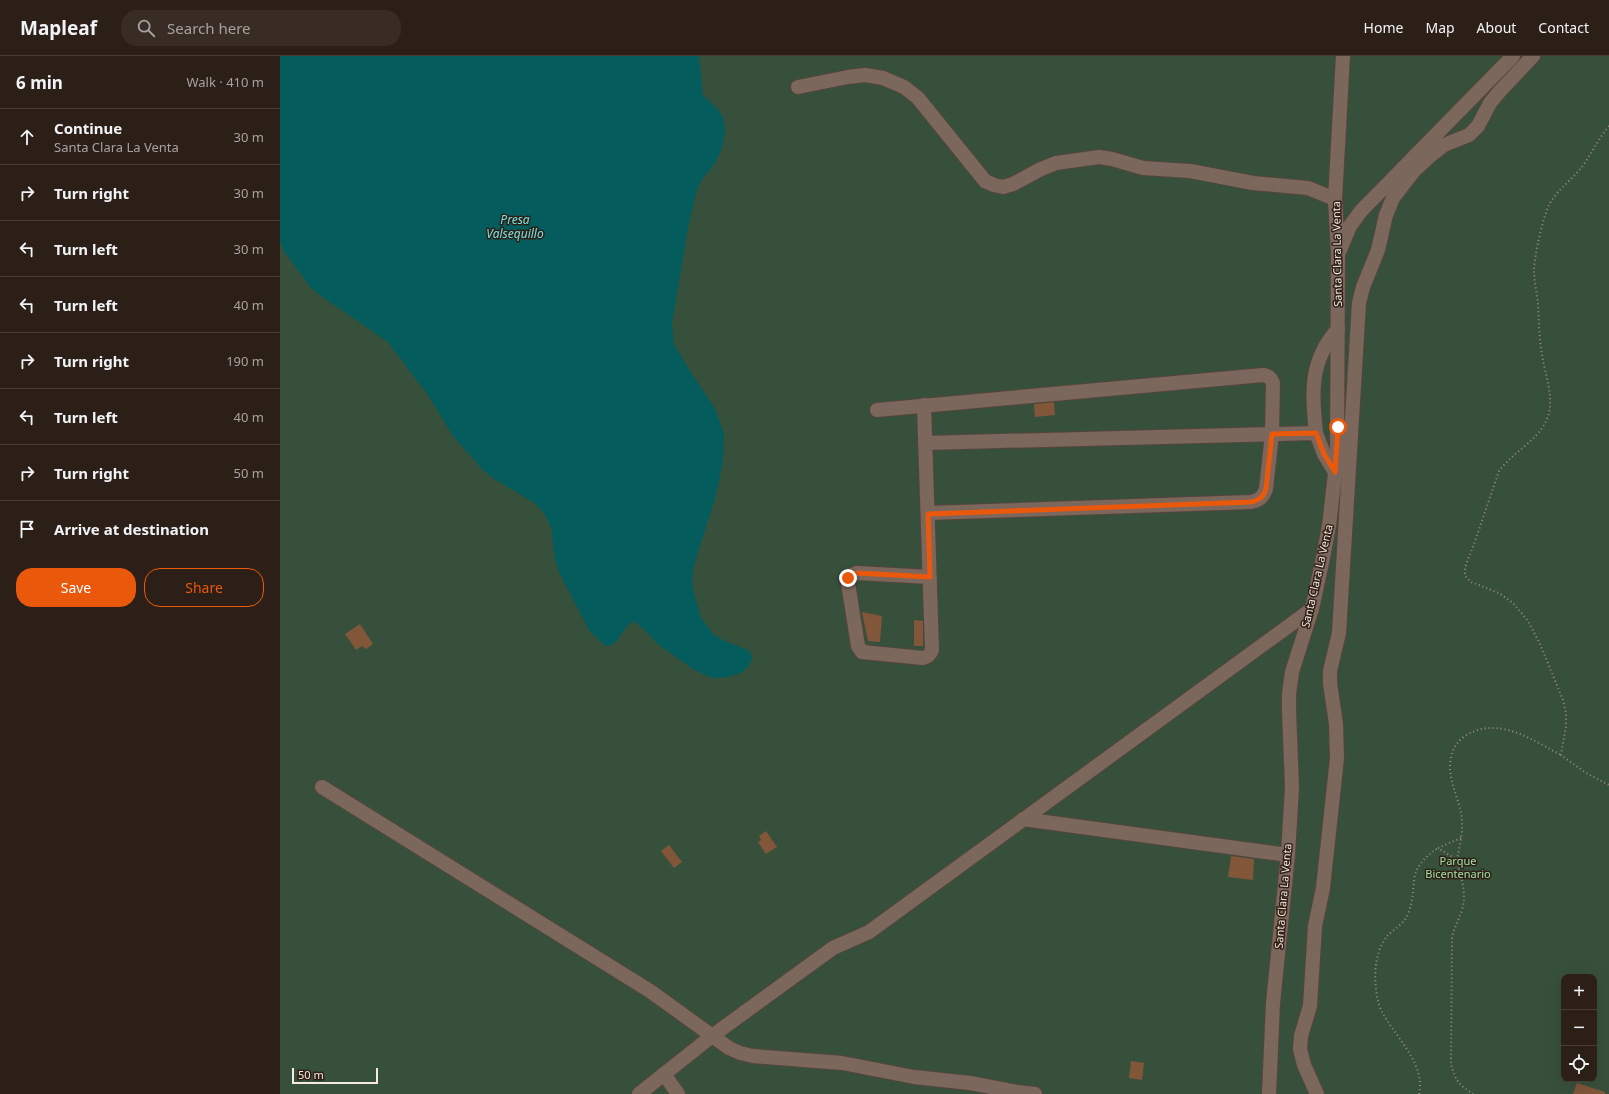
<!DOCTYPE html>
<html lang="en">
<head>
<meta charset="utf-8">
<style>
  :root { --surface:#2c1f17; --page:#382c24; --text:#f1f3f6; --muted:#a6a2a1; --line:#483d36; --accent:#ea580c }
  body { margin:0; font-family:"Noto Sans",sans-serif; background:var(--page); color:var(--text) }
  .controls { position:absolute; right:12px; bottom:12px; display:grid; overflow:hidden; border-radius:8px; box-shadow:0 4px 16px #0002 }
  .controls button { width:36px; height:36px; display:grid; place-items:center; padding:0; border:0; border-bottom:1px solid var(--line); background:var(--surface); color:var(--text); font:20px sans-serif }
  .scale { position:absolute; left:12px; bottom:10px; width:86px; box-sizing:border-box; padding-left:4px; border:2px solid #f5e9e3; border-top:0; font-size:11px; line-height:14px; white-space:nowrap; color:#f5e9e3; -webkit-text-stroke:3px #301f15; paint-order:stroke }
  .stop { position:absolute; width:12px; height:12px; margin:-9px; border:3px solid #ea580c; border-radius:50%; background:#fff }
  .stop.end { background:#ea580c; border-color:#fff; box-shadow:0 1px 4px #0008 }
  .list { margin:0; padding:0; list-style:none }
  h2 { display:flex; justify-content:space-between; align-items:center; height:52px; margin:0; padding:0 16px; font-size:17px }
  h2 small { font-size:13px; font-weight:400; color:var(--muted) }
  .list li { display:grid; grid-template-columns:26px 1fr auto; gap:12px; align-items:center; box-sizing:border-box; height:56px; padding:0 16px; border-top:1px solid var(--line) }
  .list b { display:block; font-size:15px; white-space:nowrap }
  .list p { margin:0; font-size:13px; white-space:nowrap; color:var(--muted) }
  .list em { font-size:13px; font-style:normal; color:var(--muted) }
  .actions { display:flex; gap:8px; padding:12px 16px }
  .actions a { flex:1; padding:9px 0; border:1px solid var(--accent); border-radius:16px; text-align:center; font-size:14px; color:var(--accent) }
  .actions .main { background:var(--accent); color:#fff }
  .icon { flex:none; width:22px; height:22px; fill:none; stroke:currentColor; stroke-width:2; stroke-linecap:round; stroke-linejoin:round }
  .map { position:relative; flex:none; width:1329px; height:1038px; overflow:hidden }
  header { display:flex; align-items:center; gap:24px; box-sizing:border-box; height:56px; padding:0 20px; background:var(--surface); border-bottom:1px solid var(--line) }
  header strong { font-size:19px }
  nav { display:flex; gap:22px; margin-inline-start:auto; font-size:14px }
  .search { width:280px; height:36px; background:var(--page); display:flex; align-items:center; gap:10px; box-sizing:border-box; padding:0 14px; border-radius:16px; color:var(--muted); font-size:15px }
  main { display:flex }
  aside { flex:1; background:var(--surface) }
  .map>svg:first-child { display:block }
</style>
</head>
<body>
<header>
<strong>Mapleaf</strong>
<div class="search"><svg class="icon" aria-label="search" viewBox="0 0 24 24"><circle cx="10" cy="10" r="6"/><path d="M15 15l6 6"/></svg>Search here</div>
<nav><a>Home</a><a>Map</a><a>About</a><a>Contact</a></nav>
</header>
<main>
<aside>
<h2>6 min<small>Walk · 410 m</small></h2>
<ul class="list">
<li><svg class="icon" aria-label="ahead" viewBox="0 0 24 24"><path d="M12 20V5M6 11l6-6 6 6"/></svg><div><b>Continue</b><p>Santa Clara La Venta</p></div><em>30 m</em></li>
<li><svg class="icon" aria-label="right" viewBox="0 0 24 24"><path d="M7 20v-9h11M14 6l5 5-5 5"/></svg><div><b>Turn right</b></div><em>30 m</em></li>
<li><svg class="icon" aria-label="left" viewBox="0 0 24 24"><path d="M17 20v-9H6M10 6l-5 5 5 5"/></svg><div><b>Turn left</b></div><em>30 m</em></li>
<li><svg class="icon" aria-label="left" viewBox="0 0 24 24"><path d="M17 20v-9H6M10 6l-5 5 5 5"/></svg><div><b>Turn left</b></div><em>40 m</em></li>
<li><svg class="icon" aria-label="right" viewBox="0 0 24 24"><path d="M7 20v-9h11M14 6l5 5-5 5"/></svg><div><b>Turn right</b></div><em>190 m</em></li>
<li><svg class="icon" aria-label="left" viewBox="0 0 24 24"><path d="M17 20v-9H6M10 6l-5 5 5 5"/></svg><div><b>Turn left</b></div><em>40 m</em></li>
<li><svg class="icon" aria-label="right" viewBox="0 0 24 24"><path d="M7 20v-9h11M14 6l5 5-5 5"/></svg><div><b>Turn right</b></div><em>50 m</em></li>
<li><svg class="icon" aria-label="arrive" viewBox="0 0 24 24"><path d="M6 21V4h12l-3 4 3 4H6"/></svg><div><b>Arrive at destination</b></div></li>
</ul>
<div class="actions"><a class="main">Save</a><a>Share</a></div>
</aside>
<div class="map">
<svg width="1329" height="1038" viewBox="0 0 1329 1038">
  <rect width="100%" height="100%" fill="#3a291f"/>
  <path fill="#37503c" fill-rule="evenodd" d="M0 0H1329V1038H0ZM1284 921H1314V1023H1284Z"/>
  <polygon fill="#045c5c" points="0,0 419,0 423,39 439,55 443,61 445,75 442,92 434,109 423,122 417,133 407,177 392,267 394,288 408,312 434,351 444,377 443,406 435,443 413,512 412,530 421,562 434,579 445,585 468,594 471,598 472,602 470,608 463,616 448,621 437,622 429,621 413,613 379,589 357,567 352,566 348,569 335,587 329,590 325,590 309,574 279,516 275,503 271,471 265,459 256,448 214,423 202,413 173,380 148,339 108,286 44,242 31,232 4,195 0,185"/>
  <g fill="#825639">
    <polygon points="774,346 775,359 755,361 754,348"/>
    <polygon points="582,556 602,560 600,586 588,585"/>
    <polygon points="634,564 643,565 643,590 634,590"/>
    <polygon points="80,568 93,588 86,593 82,590 76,594 65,578"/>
    <polygon points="486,775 497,791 486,798 478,786 481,784 479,780"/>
    <polygon points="389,789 402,806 394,812 381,795"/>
    <polygon points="951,800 974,803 973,824 948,821"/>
    <polygon points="851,1005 864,1007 862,1024 849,1022"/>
    <polygon points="1297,1027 1325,1036 1325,1038 1293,1038"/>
  </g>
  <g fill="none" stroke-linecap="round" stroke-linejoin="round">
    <g stroke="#54453d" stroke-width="16">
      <g id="minor">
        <polyline points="518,31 568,21 585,19 603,22 624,31 638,42 705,125 714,129 723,131 733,128 761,113 776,107 819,101 832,103 863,112 910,115 973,127 1028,132 1055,143"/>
        <polyline points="1060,194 1070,170 1081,155 1233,0"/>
        <path d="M644 349 652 594C650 599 648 601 643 602L582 596 578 590 568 527C568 521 571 519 577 517L650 521"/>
        <path d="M597 354 983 319C989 320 991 322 993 327L992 378 986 433C983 441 980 444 971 446L648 457"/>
        <path d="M1036 377C1032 337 1029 305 1058 273"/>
        <polyline points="645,387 1036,377 1044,398 1055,416"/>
        <polyline points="42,731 370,935 449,992 460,997 473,1000 562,1007 634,1021 690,1027 737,1036 755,1038"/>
        <polyline points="743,763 1008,799"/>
        <polyline points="384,1018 398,1038"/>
        <polyline points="359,1038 432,980 553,892 589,876 1032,553"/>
        <polyline points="989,1038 993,947 1008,799 1012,731 1009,655 1009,638 1012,616 1032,553 1043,502 1049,470 1057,400 1058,197 1055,143 1063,0"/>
        <polyline points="1037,1038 1024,1009 1020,993 1021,980 1030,950 1035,870 1043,832 1057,702 1056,668 1050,627 1050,615 1059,577 1079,247 1083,231 1098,194 1106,159 1113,142 1134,115 1150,100 1164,89 1189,79 1198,70 1210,47 1220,35 1253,0"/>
      </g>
    </g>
    <g stroke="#9b8c85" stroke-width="2" stroke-dasharray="1 3" stroke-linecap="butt">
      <path d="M1329 70C1319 82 1313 95 1304 108 1294 123 1277 133 1269 149 1263 161 1254 201 1254 214 1254 225 1257 237 1258 248 1259 265 1259 282 1262 299 1265 319 1276 345 1266 365 1257 385 1232 397 1219 415L1194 488 1185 511V520L1191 526 1219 537 1233 547 1248 565 1260 588 1283 644 1286 657V670L1281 699 1306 717 1329 729"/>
      <path d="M1181 782 1158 792 1177 804C1181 821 1187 837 1182 854 1179 864 1175 869 1172 881L1171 1008C1175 1024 1179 1029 1193 1038"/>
      <path d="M1177 804C1179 792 1183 778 1182 765 1181 746 1169 728 1170 708 1171 696 1175 687 1185 680 1218 659 1252 684 1281 699"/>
      <path d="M1139 1038C1146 1007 1114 980 1101 954 1096 944 1094 920 1096 909 1097 899 1101 888 1107 880 1114 873 1124 868 1128 858 1140 827 1123 816 1158 792"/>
    </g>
    <use href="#minor" stroke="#7b675b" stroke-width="14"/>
  </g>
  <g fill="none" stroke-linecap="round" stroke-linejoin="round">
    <path stroke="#ea580c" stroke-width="5" d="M568 522 572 519 577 517 650 521 648 458 971 446C980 444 983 441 986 433L992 378 1036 377 1044 398 1055 416 1058 371"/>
  </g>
  <g text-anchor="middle" stroke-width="3" stroke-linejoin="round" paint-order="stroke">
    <g font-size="11" fill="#f5e9e3" stroke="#301f15">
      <text transform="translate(1057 198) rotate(-91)" y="4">Santa Clara La Venta</text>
      <text transform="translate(1037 520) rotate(-77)" y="4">Santa Clara La Venta</text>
      <text transform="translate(1003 840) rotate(-85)" y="4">Santa Clara La Venta</text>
    </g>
    <g font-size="11" fill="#9ee1aa" stroke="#301f15">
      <text x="1178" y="809">Parque<tspan x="1178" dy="13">Bicentenario</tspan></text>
    </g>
    <g font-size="12" font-style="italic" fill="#75e4e5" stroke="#301f15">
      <text x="235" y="168">Presa<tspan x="235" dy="14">Valsequillo</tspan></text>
    </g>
  </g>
</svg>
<div class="controls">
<button>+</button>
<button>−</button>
<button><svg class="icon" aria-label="locate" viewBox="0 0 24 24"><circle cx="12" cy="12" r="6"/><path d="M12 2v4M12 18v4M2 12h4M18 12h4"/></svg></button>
</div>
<div class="scale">50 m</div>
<div class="stop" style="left:1058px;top:371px"></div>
<div class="stop end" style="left:568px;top:522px"></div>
</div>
</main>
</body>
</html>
